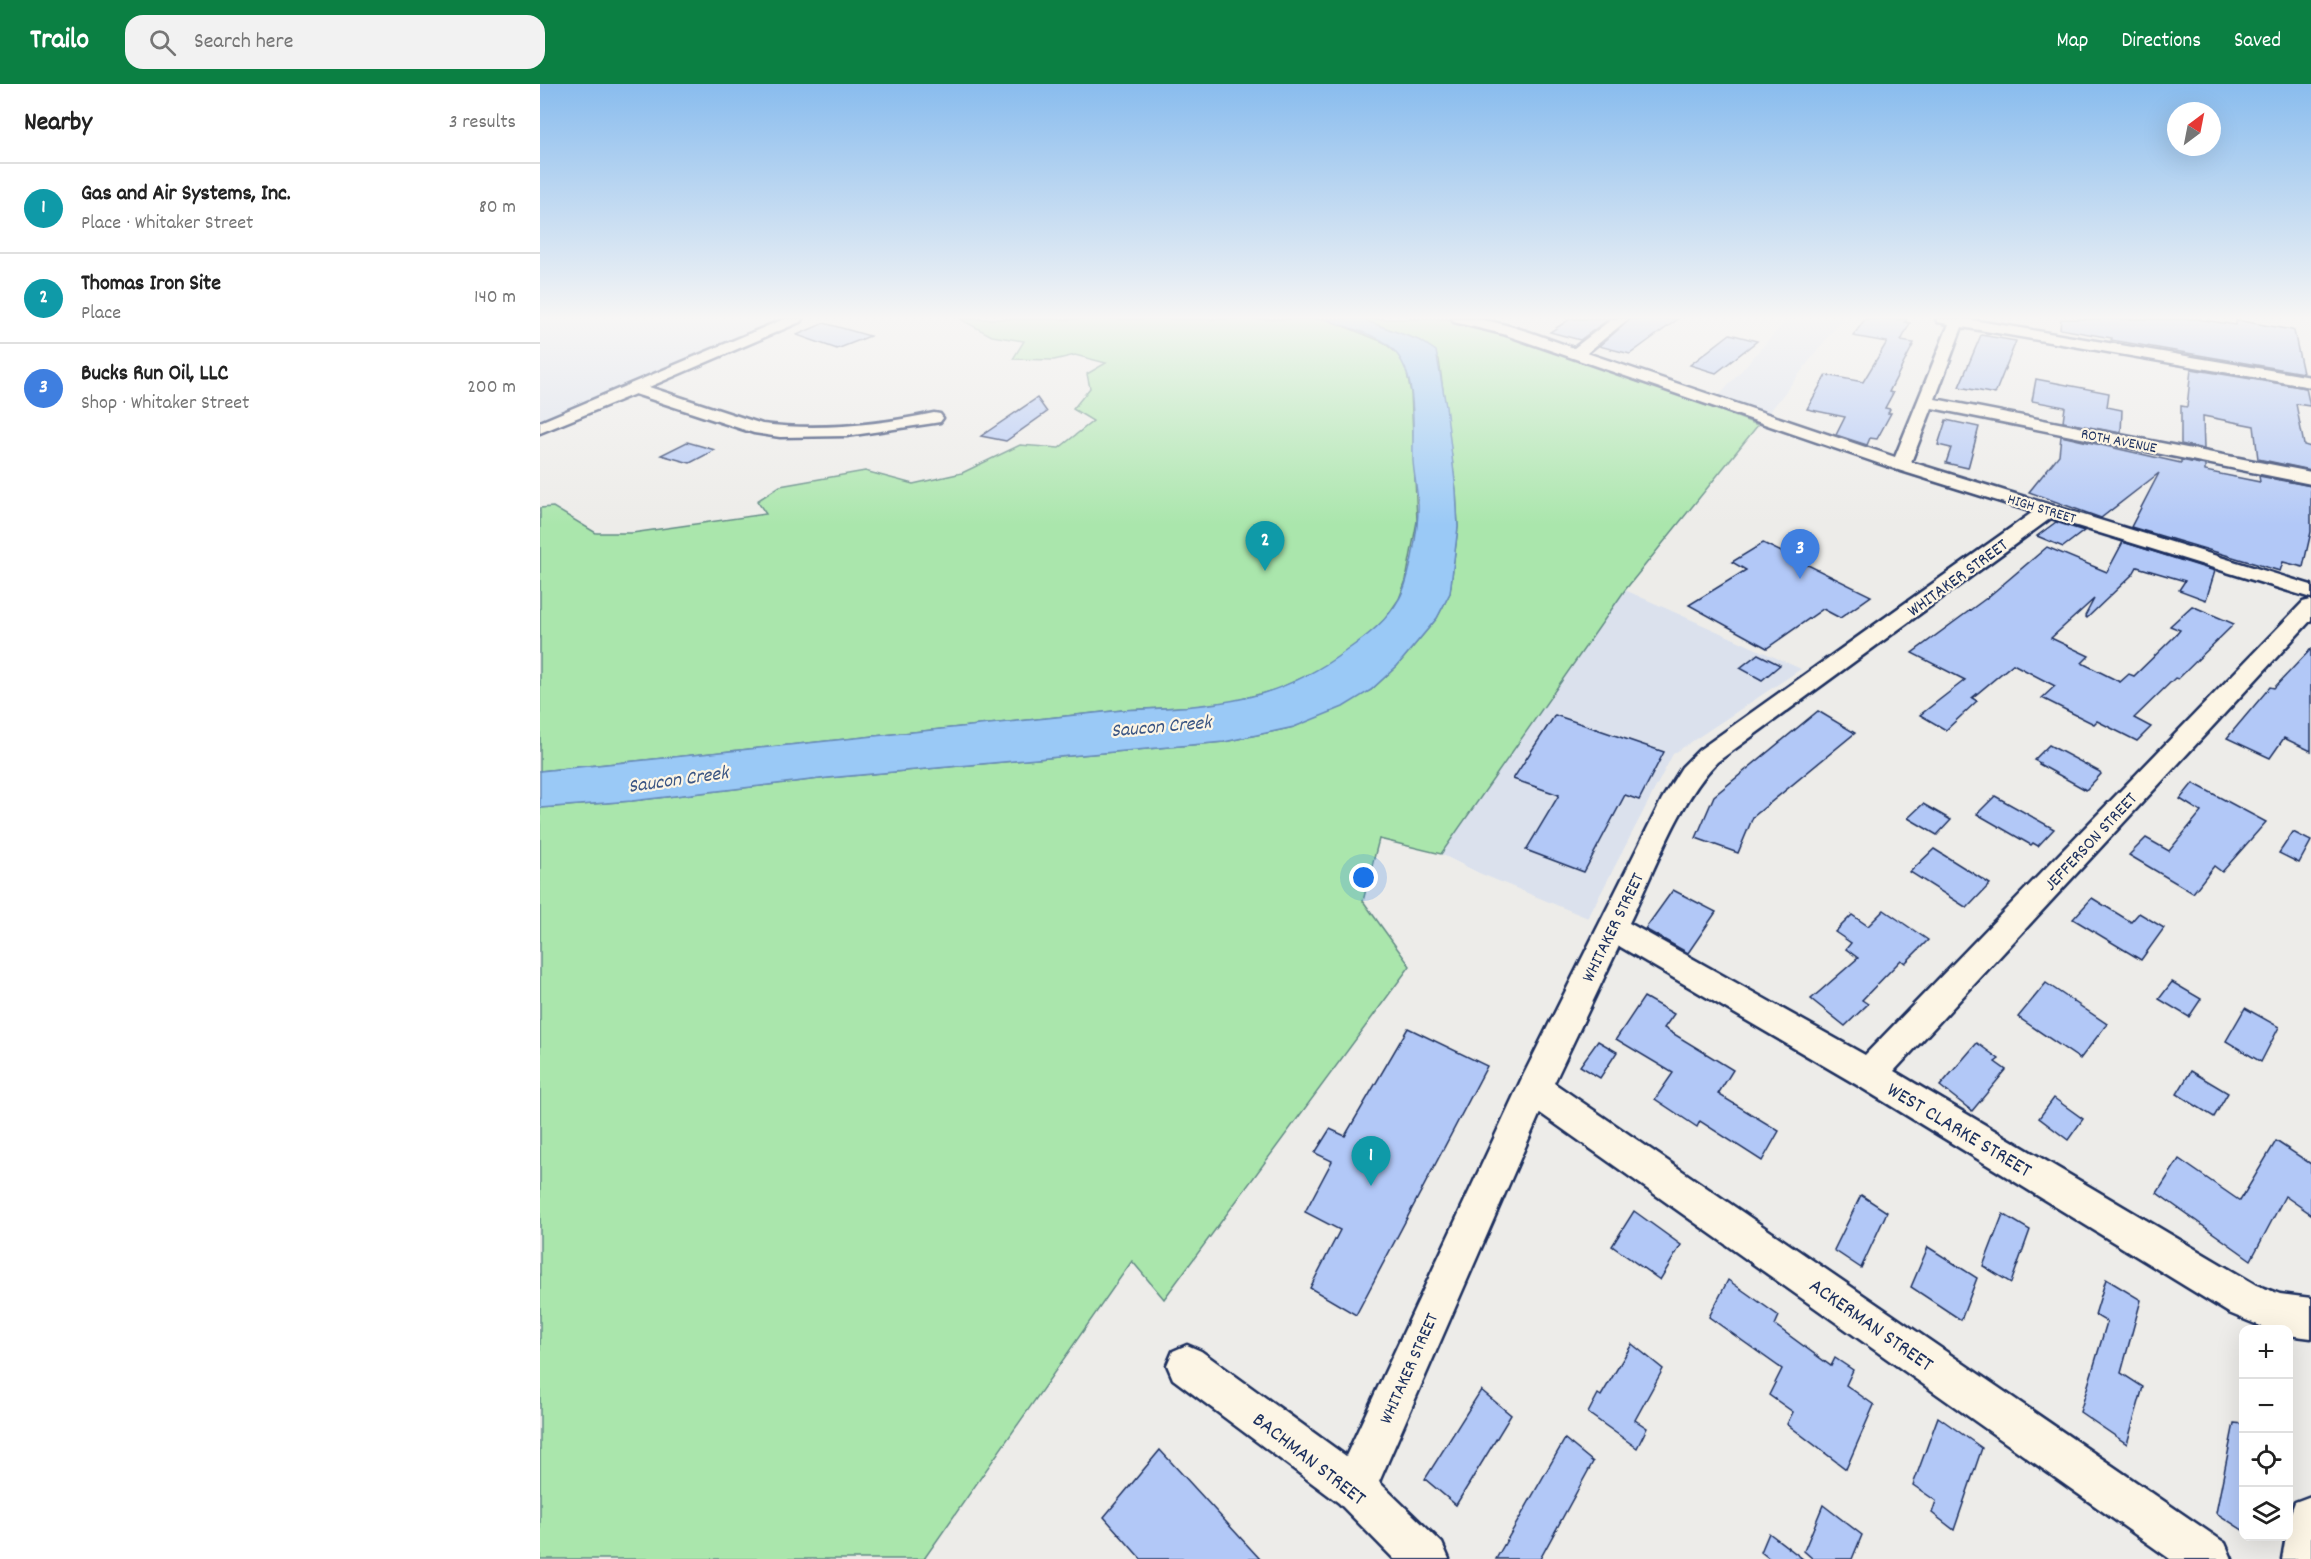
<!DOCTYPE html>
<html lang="en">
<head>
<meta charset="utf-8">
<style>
  :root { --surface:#fff; --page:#f2f2f2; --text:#222; --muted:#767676; --line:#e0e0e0; --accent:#0b8043 }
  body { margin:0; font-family:Dekko,sans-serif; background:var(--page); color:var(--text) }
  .controls { position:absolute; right:18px; bottom:18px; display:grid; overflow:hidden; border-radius:12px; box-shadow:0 6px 24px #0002 }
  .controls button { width:54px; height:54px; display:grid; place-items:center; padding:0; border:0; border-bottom:2px solid var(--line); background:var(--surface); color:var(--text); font:30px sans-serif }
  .compass { position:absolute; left:1627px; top:18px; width:54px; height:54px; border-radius:50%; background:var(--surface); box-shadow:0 6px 24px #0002; rotate:32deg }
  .you { position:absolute; left:824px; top:794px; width:21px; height:21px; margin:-15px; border:4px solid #fff; border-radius:50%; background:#1a73e8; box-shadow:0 0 0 9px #1a73e833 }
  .badge { display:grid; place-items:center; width:39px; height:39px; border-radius:50%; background:var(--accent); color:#fff; font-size:20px; font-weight:700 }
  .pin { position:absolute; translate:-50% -50px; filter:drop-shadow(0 2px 3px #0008) }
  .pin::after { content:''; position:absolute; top:32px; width:21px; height:18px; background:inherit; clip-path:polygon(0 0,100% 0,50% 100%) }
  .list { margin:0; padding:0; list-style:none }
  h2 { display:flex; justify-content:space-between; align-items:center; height:78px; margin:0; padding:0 24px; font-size:26px }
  h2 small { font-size:20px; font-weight:400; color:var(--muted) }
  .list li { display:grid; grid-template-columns:39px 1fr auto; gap:18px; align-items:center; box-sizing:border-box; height:90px; padding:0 24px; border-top:2px solid var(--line) }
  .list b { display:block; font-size:22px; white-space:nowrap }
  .list p { margin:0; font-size:20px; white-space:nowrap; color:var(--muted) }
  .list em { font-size:20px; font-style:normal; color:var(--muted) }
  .icon { flex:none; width:33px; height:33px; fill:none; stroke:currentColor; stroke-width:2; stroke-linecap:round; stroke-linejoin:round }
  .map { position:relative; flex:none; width:1771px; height:1475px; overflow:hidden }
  header { display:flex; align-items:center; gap:36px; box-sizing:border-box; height:84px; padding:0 30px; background:var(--accent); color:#fff }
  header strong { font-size:28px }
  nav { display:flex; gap:33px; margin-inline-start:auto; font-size:21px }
  .search { width:420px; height:54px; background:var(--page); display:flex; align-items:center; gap:15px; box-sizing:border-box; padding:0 21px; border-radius:18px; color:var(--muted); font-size:22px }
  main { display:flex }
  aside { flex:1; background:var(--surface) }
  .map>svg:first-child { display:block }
</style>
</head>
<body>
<header>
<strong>Trailo</strong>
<div class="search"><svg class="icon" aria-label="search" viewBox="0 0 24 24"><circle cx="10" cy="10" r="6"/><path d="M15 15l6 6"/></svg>Search here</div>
<nav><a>Map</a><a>Directions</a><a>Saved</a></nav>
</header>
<main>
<aside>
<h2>Nearby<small>3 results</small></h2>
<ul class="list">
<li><span class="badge" style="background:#0f9aa8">1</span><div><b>Gas and Air Systems, Inc.</b><p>Place · Whitaker Street</p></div><em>80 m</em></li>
<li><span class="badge" style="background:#0f9aa8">2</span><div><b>Thomas Iron Site</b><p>Place</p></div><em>140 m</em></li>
<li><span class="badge" style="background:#3f7fe0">3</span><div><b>Bucks Run Oil, LLC</b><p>Shop · Whitaker Street</p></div><em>200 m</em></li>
</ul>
</aside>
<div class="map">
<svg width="1771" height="1475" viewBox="0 0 1771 1475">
  <rect width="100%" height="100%" fill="#edece9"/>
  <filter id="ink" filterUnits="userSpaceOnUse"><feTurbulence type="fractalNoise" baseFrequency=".0167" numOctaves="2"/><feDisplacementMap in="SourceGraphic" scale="12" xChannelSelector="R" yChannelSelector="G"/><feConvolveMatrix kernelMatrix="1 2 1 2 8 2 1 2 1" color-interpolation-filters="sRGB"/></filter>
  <g filter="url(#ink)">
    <g fill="#dbe1ed">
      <polygon points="0,235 246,235 0,340"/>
      <polygon points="1247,235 1302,235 1228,330 1178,313"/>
      <polygon points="1085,506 1261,585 1133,670 1048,834 939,789 901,770"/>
    </g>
    <g fill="#aae6ac" stroke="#628a85" stroke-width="1.5">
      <polygon points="420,235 786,235 843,258 860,272 866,284 871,309 877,437 866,496 859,515 845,535 826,553 798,574 777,587 738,605 680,621 583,626 0,687 0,424 13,423 56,449 92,449 226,430 217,417 240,402 325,387 373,400 422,389 480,361 519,364 553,337 533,325 550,304 547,290 566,279 535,271 514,276 473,275 484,257 452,252"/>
      <polygon points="821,235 909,235 1042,274 1218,341 1085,506 901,770 839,755 823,817 870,882 624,1215 592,1177 384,1475 0,1475 0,724 92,717 288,694 684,658 754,643 831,606 857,582 897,534 910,509 918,443 916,406 899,275 881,257"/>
    </g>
    <path fill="#9ac9f6" stroke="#678bb9" stroke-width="1.5" d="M786 235H821L881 257 896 267 906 322 916 406 918 443 910 509 897 534 857 582 831 606 803 623 754 643 684 658 288 694 92 717 0 724V687L583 626C671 622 733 621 807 566 827 552 847 537 859 515 870 496 879 441 878 418 877 404 874 391 873 377 872 338 881 279 841 256 824 247 804 243 786 235Z"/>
    <g fill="#b2c8f7" stroke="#1b2f5e" stroke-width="1.5">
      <polygon points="1030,235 1069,235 1040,256 1010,248"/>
      <polygon points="1090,235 1138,235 1090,270 1059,262"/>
      <polygon points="1325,235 1367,235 1365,238 1370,239 1361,257 1374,259 1349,308 1353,309 1345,324 1350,325 1348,329 1351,329 1337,355 1330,354 1327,361 1296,351 1305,333 1267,325 1286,291 1323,298 1347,258 1313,252"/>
      <polygon points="1521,235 1657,235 1696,241 1696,236 1752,246 1754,247 1763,289 1571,256 1572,254 1520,245"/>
      <polygon points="284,239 330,252 297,265 257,251"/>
      <polygon points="1190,250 1217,257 1176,289 1150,281"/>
      <polygon points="1441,251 1476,257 1455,310 1419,303"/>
      <polygon points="1651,285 1766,304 1770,322 1756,320 1764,361 1771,363 1771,386 1718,375 1714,342 1663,332 1664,365 1641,360 1641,322 1647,323"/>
      <polygon points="1496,295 1569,309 1567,323 1582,326 1581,349 1523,338 1525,323 1492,317"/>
      <polygon points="497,314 507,328 466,357 441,352"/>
      <polygon points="1406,336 1439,343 1428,384 1406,379 1411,364 1398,361"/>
      <polygon points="1521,352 1641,379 1641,376 1665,381 1665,387 1720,398 1719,392 1771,402 1771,448 1763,483 1743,478 1740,487 1591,443 1619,389 1561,434 1489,408 1519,371"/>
      <polygon points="147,358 175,366 150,379 121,371"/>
      <polygon points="1516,438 1544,447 1523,463 1497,452"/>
      <polygon points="1583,458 1675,487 1666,516 1639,506 1645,497 1597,483 1593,490 1547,534 1545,532 1554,515 1511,554 1549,572 1542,579 1580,598 1589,590 1594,592 1636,551 1640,546 1630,542 1652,522 1694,540 1638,595 1635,594 1594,634 1611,643 1597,657 1557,637 1554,640 1502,614 1515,602 1473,580 1432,614 1437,617 1406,646 1380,631 1425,596 1372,569 1448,513 1507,463 1567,488"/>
      <polygon points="1223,459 1331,512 1300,534 1283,525 1227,564 1149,521 1206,486 1192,478"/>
      <polygon points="1771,565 1771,667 1744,654 1730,674 1687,654 1730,603 1734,604"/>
      <polygon points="1218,570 1240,581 1222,596 1200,584"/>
      <polygon points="1278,627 1315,649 1213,733 1198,769 1156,754 1174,712"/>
      <polygon points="1015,631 1124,668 1099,716 1085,711 1044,788 986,766 1019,711 973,695"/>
      <polygon points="1509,661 1560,688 1561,690 1546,706 1499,680 1500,679 1494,676"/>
      <polygon points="1653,699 1726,738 1682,788 1674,782 1653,809 1589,771 1606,754 1629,767 1661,728 1640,715"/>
      <polygon points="1455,712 1514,745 1498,762 1493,759 1491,761 1437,730"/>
      <polygon points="1383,720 1411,736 1397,751 1368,734"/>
      <polygon points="1753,748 1771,757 1759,779 1739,769"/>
      <polygon points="1394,765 1450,800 1427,824 1370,788"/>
      <polygon points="1133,806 1176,828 1148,869 1105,845"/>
      <polygon points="1552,814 1591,838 1599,829 1624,844 1601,876 1533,835"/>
      <polygon points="1344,826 1388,856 1365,879 1361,876 1322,916 1328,920 1305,942 1271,915 1318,874 1306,865 1311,859 1295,848 1312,831 1328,842"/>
      <polygon points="1632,898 1661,915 1649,933 1619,915"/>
      <polygon points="1506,899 1567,940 1540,975 1478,933"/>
      <polygon points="1104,913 1134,930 1124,944 1193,986 1178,1010 1239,1047 1222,1077 1160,1037 1157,1043 1115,1015 1133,989 1076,955"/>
      <polygon points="1705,924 1739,943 1721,978 1686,957"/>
      <polygon points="868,944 947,982 816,1231 770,1204 800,1146 765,1128 792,1077 775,1069 790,1045 805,1052"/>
      <polygon points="1058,957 1077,968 1060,994 1040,982"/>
      <polygon points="1437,959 1459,975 1455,978 1466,986 1432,1027 1400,1002"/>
      <polygon points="1651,987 1688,1009 1674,1033 1637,1010"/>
      <polygon points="1514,1014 1543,1035 1528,1056 1499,1034"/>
      <polygon points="1736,1057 1771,1080 1771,1130 1745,1112 1711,1176 1617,1109 1639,1075 1700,1117"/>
      <polygon points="1321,1111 1347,1128 1321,1184 1294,1166"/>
      <polygon points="1094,1127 1141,1161 1120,1196 1072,1162"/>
      <polygon points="1463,1130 1490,1146 1471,1199 1443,1182"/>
      <polygon points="1388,1163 1437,1194 1421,1236 1371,1203"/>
      <polygon points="1566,1195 1601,1216 1581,1289 1603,1303 1587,1360 1540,1328 1567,1238 1555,1231"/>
      <polygon points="1188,1196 1239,1232 1235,1241 1291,1282 1295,1274 1313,1286 1306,1301 1334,1321 1306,1385 1247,1340 1253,1328 1229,1311 1242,1285 1169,1233"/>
      <polygon points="1092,1260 1123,1285 1095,1336 1107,1344 1097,1364 1048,1329 1058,1310 1061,1312"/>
      <polygon points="941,1306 971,1331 916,1421 885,1395"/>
      <polygon points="1398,1333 1442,1364 1414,1446 1392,1429 1396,1417 1373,1401"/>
      <polygon points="1694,1339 1704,1340 1704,1447 1676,1429"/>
      <polygon points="1025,1355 1053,1378 1000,1475 956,1475"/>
      <polygon points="620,1366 720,1475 601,1475 564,1433"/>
      <polygon points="1283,1421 1322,1451 1312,1475 1273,1475 1264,1467"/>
      <polygon points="1229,1449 1263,1475 1230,1475 1221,1468"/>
    </g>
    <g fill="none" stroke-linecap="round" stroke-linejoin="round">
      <g stroke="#1b2f5e" stroke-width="5">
        <g id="minor">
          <path d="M244 235H262L260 238 109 303 222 340C280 347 337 341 394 329L400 330 403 334 400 338 394 339 307 352 240 353 214 349 95 310 0 349V338Z"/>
          <path d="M912 235C952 231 996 251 1034 264L1072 235H1088L1047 269 1355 373 1409 240 1398 238 1396 235H1426L1771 293V303L1422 243 1395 315 1771 388V400L1392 324 1371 378 1771 501V514L1511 434 1177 678C1138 718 1114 788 1089 839L1325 971 1763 518 1771 516V536L1354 987 1716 1201 1740 1210 1771 1214V1254L1748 1251V1246H1730L1689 1229 1317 1001 1079 862 1014 999 1685 1459 1692 1475H1630L1000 1029 839 1398 902 1459 909 1475H854L799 1419 633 1295 627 1281 633 1267 647 1261 661 1267 806 1372 982 994 1122 715 1142 683 1159 666 1493 428 1355 385 963 250 914 238Z"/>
          <polygon points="1771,1412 1771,1475 1742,1475 1746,1452 1748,1452 1749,1434 1755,1418"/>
        </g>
      </g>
      <use href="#minor" fill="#fcf5e5" fill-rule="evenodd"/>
    </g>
  </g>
  <linearGradient id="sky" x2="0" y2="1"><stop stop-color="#89bcee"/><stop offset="0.53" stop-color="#f7f6f5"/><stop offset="1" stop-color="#f7f6f5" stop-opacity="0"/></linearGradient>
  <rect width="1771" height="441" fill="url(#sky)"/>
  <g text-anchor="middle" stroke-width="4.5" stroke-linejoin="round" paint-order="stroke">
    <g font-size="15" fill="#1b2f5e" stroke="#fcf5e5">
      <text transform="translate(1579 356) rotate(11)" y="5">ROTH AVENUE</text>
      <text transform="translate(1502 424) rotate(17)" y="5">HIGH STREET</text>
    </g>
    <g font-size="18" fill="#1b2f5e" stroke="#fcf5e5">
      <text transform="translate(1417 493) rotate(-36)" y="6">WHITAKER STREET</text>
      <text transform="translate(1550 757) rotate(-47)" y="6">JEFFERSON STREET</text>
      <text transform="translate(1072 843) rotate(-64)" y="6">WHITAKER STREET</text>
      <text transform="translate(868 1284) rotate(-66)" y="6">WHITAKER STREET</text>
    </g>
    <g font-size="20" font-style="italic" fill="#3b5684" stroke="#fcf5e5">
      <text transform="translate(621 641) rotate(-5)" y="7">Saucon Creek</text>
      <text transform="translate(138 694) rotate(-8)" y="7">Saucon Creek</text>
    </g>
    <g font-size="21" fill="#1b2f5e" stroke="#fcf5e5">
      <text transform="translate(1420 1045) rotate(31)" y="7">WEST CLARKE STREET</text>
      <text transform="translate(1332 1240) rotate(35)" y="7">ACKERMAN STREET</text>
      <text transform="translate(770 1374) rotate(38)" y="7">BACHMAN STREET</text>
    </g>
  </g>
</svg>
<div class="controls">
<button>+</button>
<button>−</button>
<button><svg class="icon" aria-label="locate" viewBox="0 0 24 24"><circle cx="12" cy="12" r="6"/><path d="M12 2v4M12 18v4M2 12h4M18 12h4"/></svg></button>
<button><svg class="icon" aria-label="layers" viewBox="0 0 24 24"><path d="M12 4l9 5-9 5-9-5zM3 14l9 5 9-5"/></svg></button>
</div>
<svg class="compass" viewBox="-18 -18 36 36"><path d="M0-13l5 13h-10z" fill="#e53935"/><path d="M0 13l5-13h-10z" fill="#767676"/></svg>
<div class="you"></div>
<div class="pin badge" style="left:831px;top:1102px;background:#0f9aa8">1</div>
<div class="pin badge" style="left:725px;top:487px;background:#0f9aa8">2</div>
<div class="pin badge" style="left:1260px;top:495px;background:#3f7fe0">3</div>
</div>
</main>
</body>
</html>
